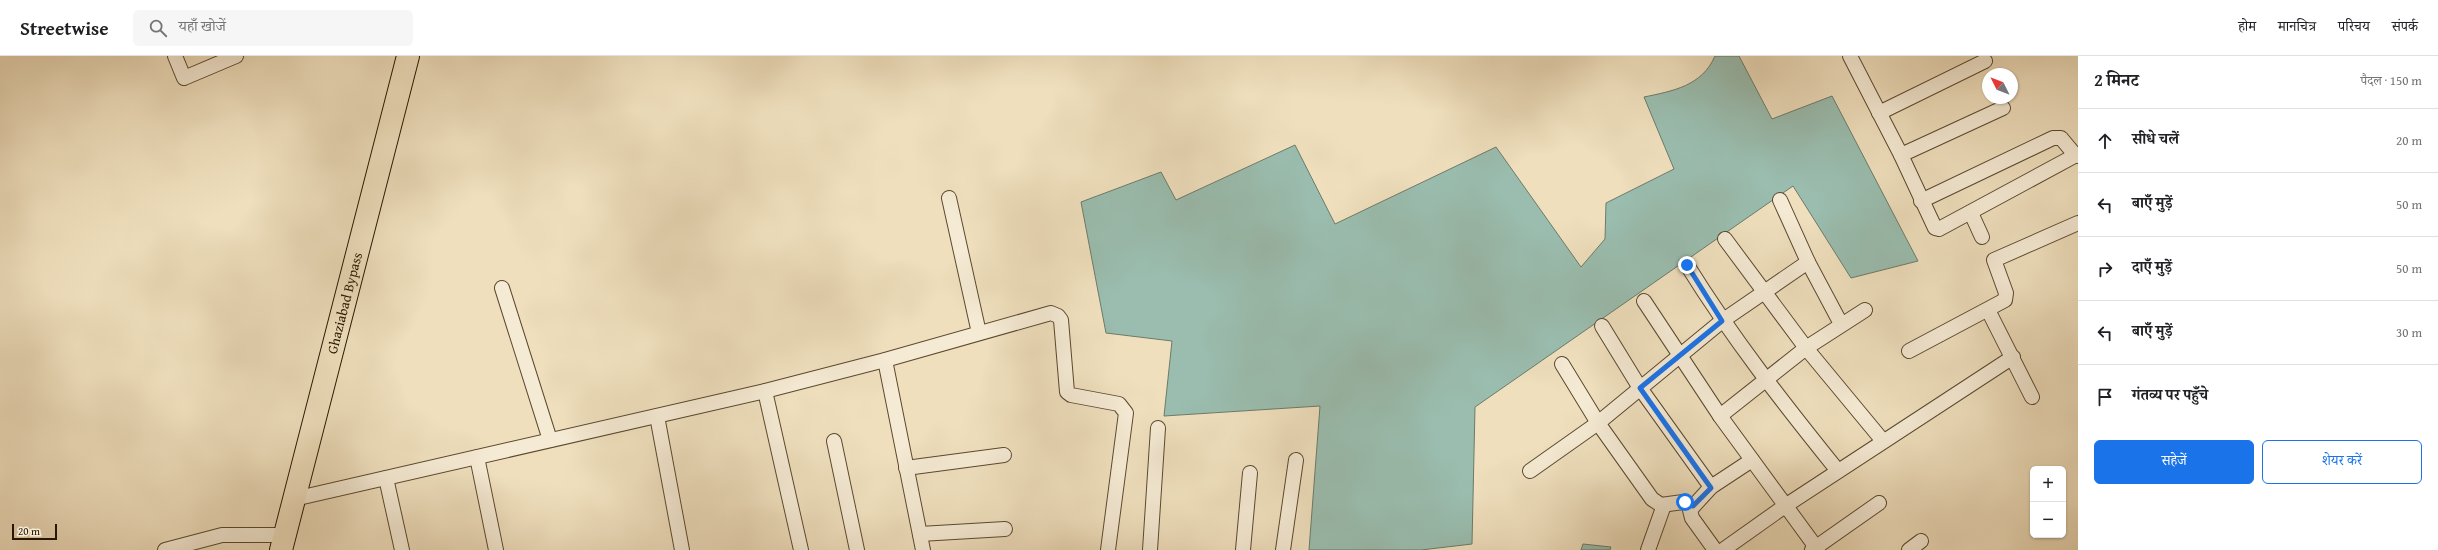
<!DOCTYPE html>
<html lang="hi">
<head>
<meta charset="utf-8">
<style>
  :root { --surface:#fff; --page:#f6f6f6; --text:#202124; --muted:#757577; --line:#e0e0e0; --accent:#1a73e8 }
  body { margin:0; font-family:"Gentium Book Plus","Noto Serif Devanagari",serif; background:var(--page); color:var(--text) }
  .controls { position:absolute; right:12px; bottom:12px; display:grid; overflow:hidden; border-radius:6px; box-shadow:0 1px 3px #0004 }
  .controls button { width:36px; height:36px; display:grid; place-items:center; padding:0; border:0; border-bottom:1px solid var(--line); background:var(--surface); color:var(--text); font:20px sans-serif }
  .compass { position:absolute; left:1982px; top:12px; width:36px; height:36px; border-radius:50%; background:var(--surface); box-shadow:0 1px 3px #0004; rotate:312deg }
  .scale { position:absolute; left:12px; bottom:10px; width:45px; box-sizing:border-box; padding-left:4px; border:2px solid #281700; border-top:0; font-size:11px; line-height:14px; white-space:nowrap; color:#281700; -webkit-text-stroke:3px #f5ead4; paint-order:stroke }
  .stop { position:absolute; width:12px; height:12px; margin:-9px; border:3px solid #1a73e8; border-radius:50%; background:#fff }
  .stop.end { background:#1a73e8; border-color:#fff; box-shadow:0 1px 4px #0008 }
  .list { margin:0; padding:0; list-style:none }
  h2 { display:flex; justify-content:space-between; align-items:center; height:52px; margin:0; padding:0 16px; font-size:17px }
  h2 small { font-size:13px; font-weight:400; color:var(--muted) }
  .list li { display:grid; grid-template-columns:26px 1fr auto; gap:12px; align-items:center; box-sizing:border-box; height:64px; padding:0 16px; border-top:1px solid var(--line) }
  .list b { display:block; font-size:15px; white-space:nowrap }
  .list em { font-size:13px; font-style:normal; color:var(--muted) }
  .actions { display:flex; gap:8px; padding:12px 16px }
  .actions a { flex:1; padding:9px 0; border:1px solid var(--accent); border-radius:6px; text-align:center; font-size:14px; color:var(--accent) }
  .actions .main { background:var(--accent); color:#fff }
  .icon { flex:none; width:22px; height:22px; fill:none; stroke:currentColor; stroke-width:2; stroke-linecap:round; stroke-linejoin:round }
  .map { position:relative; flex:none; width:2078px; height:494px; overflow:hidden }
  header { display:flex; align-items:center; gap:24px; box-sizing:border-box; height:56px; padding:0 20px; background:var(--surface); border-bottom:1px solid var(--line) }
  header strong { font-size:19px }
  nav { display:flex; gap:22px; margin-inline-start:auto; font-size:14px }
  .search { width:280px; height:36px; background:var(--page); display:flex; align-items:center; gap:10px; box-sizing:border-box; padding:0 14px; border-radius:6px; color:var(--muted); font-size:15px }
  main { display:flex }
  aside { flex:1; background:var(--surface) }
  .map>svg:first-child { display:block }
</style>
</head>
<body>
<header>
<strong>Streetwise</strong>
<div class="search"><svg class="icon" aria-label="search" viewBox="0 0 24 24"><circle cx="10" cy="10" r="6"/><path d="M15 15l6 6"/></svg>यहाँ खोजें</div>
<nav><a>होम</a><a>मानचित्र</a><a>परिचय</a><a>संपर्क</a></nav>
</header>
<main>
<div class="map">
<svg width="2078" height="494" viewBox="0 0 2078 494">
  <rect width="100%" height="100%" fill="#efdfbd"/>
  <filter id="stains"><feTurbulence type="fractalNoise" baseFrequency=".005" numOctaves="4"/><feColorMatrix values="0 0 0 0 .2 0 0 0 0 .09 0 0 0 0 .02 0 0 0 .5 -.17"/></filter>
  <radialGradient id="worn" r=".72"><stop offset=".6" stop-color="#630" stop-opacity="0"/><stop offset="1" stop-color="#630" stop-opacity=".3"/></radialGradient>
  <g fill="#9abdaf" stroke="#6c7b69">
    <path d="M1715 0H1739L1772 63 1832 40 1918 205 1851 222 1793 130 1475 351 1472 488 1421 494H1309L1320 350 1164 360 1172 285 1106 277 1081 146 1161 116 1176 144 1295 89 1335 168 1496 91 1581 211 1605 183 1606 147 1674 113 1644 41C1673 35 1702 30 1715 0Z"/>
    <polygon points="1583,488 1611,491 1610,494 1581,494"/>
  </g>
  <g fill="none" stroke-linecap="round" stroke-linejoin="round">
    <g stroke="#5a492f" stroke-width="16">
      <g id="minor">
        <polyline points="175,0 184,22 236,0"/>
        <polyline points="1850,0 1901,99 1935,172 1939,173 2078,98"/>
        <polyline points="1879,57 1985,5"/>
        <polyline points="1901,99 2003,52"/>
        <polyline points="949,142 979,277"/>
        <polyline points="1780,144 1808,206 1841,268"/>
        <polyline points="1921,145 2053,82 2061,82 2076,100"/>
        <polyline points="1971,157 1982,181"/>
        <polyline points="1725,183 1806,292 1883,385"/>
        <path d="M1687 209C1733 283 1784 348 1838 415"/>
        <polyline points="502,232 550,384"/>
        <polyline points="1644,245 1720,360 1818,494"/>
        <polyline points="1988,254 2032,341"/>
        <polyline points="1602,270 1640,332 1711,431"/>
        <polyline points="1909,295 2005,244 2006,237 1994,204 2078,167"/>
        <polyline points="885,304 923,494"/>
        <polyline points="1562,308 1598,367 1652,443 1661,449 1683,446 1693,450"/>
        <polyline points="765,335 801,494"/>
        <polyline points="657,360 682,494"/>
        <polyline points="1720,360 1806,292 1865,254"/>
        <polyline points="834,385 857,494"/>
        <polyline points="477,401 496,494"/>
        <polyline points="906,412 1004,399"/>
        <polyline points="1530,415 1598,367 1722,265 1808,206"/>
        <polyline points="386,422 402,494"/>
        <polyline points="294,443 765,335 885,304 1051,257 1058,260 1061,264 1067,336 1071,339 1119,348 1126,357 1108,494"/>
        <polyline points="920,478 1005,473"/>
        <polyline points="165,494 222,479 285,479"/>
        <polyline points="1150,494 1158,372"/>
        <polyline points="1243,494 1250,417"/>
        <polyline points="1283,494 1296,404"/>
        <polyline points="1648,494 1664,449"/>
        <polyline points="1715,494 1692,462 1690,454 1711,431 1752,404"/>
        <polyline points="1723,494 1785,450 2013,301"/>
        <polyline points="1812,494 1879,447"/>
        <polyline points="1909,494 1921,485"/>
      </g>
    </g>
    <g stroke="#281700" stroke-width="24">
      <g id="trunk">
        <path id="s1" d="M281 494 408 0"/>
      </g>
    </g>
    <use href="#minor" stroke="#f5ead4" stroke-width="14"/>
    <use href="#trunk" stroke="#efdfbd" stroke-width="22"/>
  </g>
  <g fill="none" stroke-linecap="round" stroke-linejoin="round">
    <polyline stroke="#1a73e8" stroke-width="5" points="1685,446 1693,450 1711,432 1640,332 1722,265 1687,209"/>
  </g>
  <g text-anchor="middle" stroke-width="3.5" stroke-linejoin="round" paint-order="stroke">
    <g font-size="14" fill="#281700" stroke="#f5ead4">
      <text dy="5" stroke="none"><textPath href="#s1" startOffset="255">Ghaziabad Bypass</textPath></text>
    </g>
  </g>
  <rect width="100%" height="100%" filter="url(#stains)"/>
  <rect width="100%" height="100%" fill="url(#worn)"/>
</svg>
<div class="controls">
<button>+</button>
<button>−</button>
</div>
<svg class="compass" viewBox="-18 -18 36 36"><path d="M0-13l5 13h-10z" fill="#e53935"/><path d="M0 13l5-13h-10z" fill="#757577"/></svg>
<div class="scale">20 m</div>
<div class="stop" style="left:1685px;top:446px"></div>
<div class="stop end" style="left:1687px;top:209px"></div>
</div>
<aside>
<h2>2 मिनट<small>पैदल · 150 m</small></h2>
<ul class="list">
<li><svg class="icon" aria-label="ahead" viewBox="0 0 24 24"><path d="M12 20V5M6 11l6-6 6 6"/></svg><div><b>सीधे चलें</b></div><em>20 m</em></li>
<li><svg class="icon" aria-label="left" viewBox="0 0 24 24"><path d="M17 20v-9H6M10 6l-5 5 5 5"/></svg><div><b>बाएँ मुड़ें</b></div><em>50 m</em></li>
<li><svg class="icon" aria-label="right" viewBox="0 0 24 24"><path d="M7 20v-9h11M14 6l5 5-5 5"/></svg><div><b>दाएँ मुड़ें</b></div><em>50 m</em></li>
<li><svg class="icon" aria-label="left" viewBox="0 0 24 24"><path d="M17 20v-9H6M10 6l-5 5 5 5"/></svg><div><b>बाएँ मुड़ें</b></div><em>30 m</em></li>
<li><svg class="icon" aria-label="arrive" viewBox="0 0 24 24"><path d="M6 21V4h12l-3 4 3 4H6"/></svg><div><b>गंतव्य पर पहुँचे</b></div></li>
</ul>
<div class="actions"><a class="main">सहेजें</a><a>शेयर करें</a></div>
</aside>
</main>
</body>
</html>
